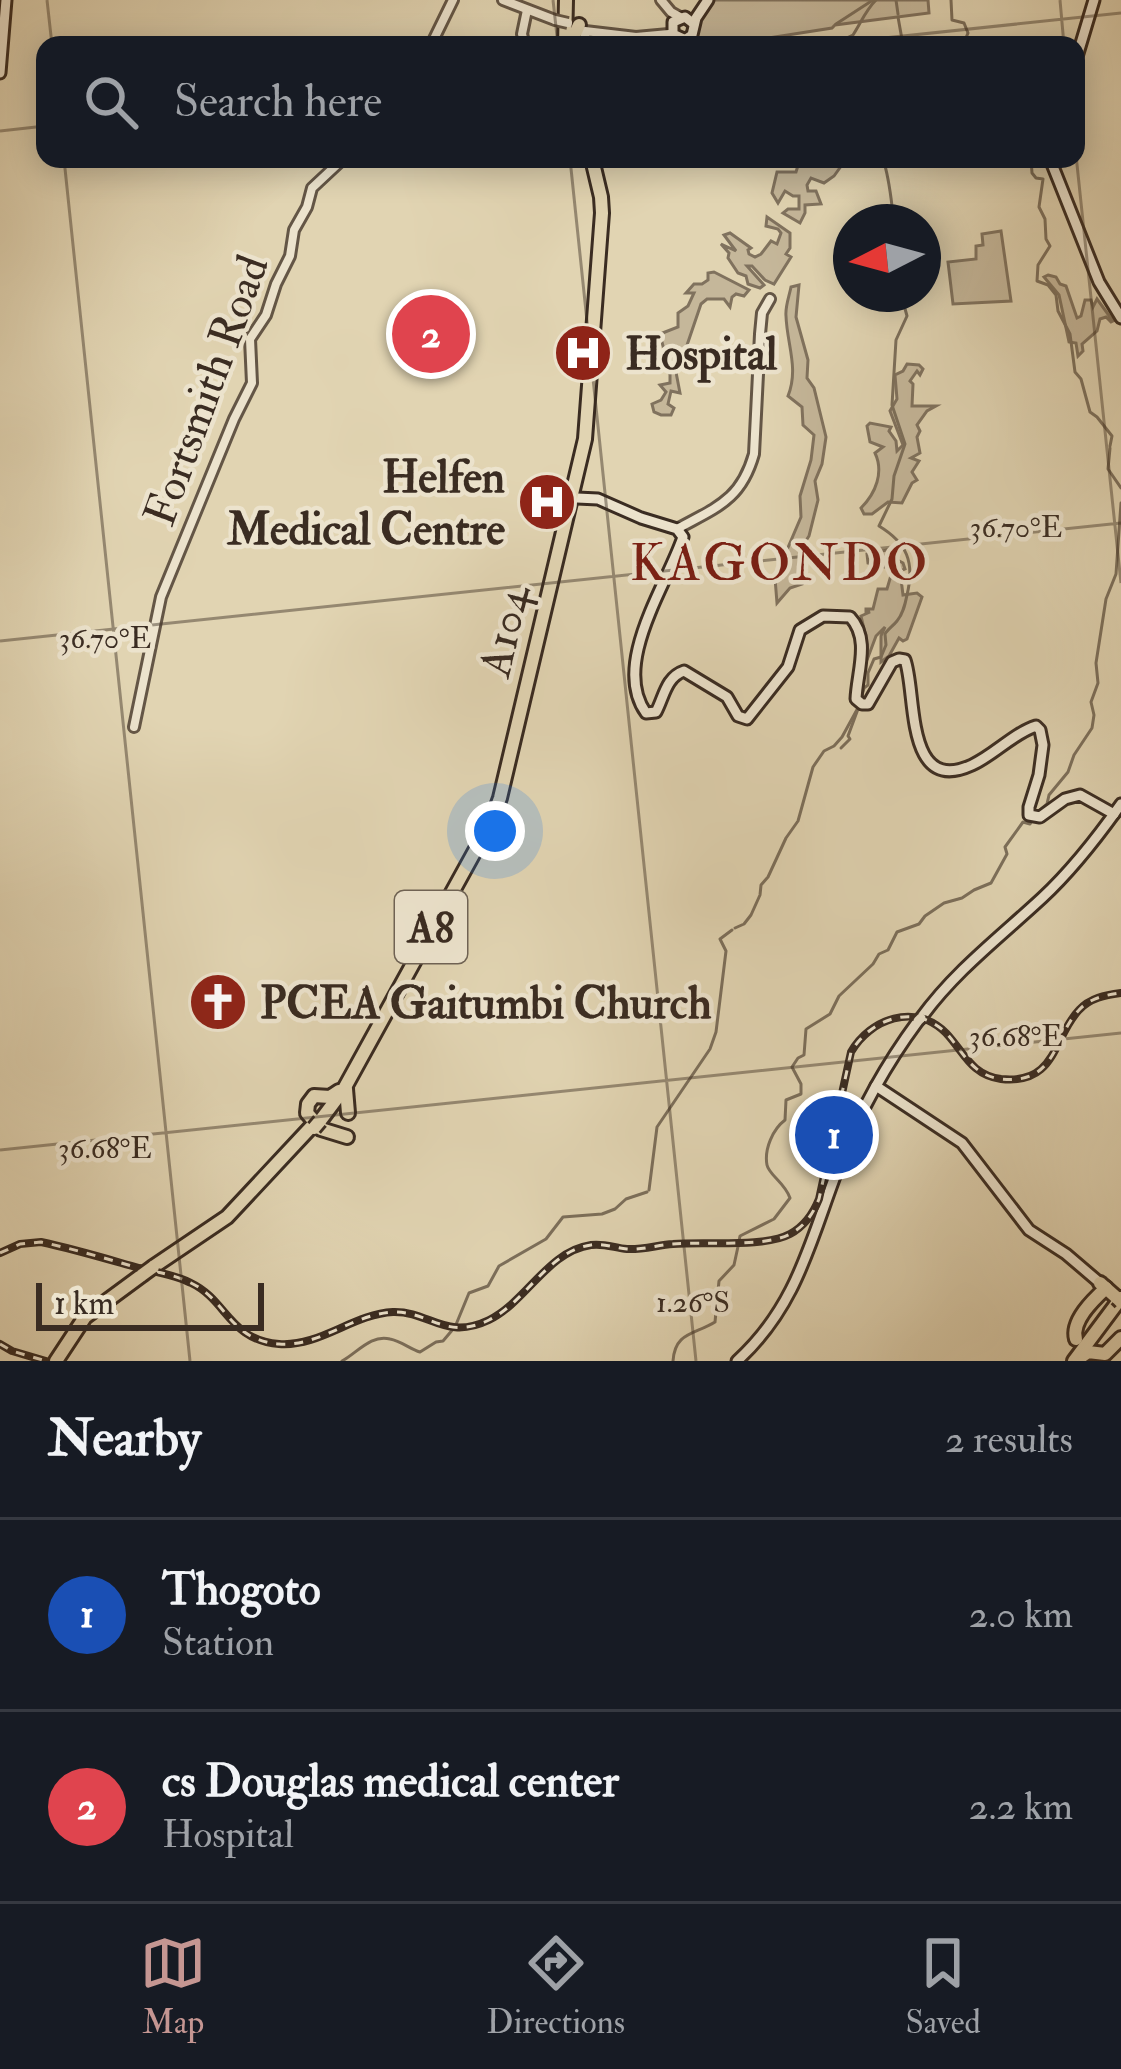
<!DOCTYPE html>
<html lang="en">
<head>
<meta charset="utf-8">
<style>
  :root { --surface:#171b24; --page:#20242c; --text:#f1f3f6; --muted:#9ea1a6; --line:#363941; --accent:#c59692 }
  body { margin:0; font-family:"IM FELL Double Pica",serif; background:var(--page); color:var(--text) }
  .compass { position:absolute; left:833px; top:204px; width:108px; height:108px; border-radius:50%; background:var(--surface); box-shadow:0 6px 30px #0003; rotate:264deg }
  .scale { position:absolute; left:36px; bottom:30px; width:228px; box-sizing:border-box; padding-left:12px; border:6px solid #3a2c22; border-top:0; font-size:33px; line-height:42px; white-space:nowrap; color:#3a2c22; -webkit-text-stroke:9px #ece3cd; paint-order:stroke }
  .you { position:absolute; left:495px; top:831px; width:42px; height:42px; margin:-30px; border:9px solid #fff; border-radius:50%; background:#1a73e8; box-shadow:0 0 0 18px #1a73e833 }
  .badge { display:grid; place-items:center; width:78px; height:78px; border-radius:50%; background:var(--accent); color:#fff; font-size:39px; font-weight:700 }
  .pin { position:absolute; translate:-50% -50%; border:6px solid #fff; box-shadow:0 3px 12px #0006 }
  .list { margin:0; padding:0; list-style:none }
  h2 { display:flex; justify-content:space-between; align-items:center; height:156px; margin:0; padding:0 48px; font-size:51px }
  h2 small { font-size:39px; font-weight:400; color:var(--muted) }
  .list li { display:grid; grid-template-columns:78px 1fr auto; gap:36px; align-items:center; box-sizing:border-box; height:192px; padding:0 48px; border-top:3px solid var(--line) }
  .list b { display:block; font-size:45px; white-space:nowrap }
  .list p { margin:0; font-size:39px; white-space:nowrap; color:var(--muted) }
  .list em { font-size:39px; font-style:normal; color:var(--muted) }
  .icon { flex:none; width:66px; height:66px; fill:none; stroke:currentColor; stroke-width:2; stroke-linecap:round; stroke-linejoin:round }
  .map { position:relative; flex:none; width:1121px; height:1361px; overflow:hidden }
  .search { position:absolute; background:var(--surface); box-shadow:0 6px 30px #0003; left:36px; right:36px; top:36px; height:132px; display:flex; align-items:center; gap:30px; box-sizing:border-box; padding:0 42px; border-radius:24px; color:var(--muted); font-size:45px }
  .sheet { height:540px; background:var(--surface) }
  nav { display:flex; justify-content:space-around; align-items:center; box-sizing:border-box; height:168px; border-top:3px solid var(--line); background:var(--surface); font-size:33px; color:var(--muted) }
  nav a { display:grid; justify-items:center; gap:6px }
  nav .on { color:var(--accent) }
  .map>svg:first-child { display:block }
</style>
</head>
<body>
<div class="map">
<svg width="1121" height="1361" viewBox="0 0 1121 1361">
  <rect width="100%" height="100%" fill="#e1d4b2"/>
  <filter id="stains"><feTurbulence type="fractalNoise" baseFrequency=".00167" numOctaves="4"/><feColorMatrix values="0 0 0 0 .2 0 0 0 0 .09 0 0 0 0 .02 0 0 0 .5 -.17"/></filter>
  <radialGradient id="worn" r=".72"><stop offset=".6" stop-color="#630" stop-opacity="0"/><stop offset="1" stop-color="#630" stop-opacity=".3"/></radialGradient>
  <g fill="#c5b79a" stroke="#80725e" stroke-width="3">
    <polygon points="709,0 928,0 929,13 835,25 832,28 723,45 680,45"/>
    <polygon points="800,159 826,159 832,165 837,159 843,159 844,162 834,176 824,183 811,178 807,185 808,191 816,191 821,204 805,205 805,213 800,223 783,213 788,209 799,209 799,196 793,196 785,191 778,203 772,193 777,172 796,172"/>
    <polygon points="767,217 790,233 790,248 786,254 791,257 774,284 765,280 752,266 747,266 764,285 760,288 748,284 746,276 738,273 728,258 729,253 721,244 736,251 724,235 730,233 751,248 748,250 749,254 755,257 761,254 771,241 777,244 781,233 778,229 766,226"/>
    <polygon points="1001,231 1011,301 953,304 948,262 976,259 976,246 983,245 982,234"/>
    <polygon points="714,272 749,290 744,296 736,294 732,297 730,307 724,299 707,299 701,304 685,351 675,367 680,393 671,391 668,404 674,408 671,415 661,415 654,412 652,404 661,400 666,392 660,385 670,383 670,374 660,334 678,327 678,313 688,306 694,293 686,293 694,284 702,284 708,280 708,273"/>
    <polygon points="1048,275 1056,277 1060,284 1066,286 1077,318 1081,316 1085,300 1091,300 1093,307 1097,299 1113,321 1111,322 1106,317 1100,319 1097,331 1082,344 1083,351 1078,356 1076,343 1069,342 1059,295 1044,277"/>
    <path d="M799 285 796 317 808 360 807 378 814 388 826 437 822 464 815 481 818 500 809 536 800 550 799 572 802 584 790 588 777 603 775 578 801 517 800 496 811 460 814 435 803 425 802 407 788 396C799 368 787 345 786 316 785 307 789 297 791 287Z"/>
    <path d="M907 364 919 365 923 369 920 375 917 371 910 381 913 384 912 406H936L927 411 917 425 920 431 917 437 920 453 911 458 919 461 912 472 917 480 912 483 902 503 888 502 872 514H864L861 508C876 493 884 472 875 453L883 447 870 442 867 426 870 423 891 427 889 431 896 441 897 451 903 445 890 411 897 399 895 375 903 371Z"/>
    <polygon points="892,549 892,557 903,563 905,569 900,571 903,595 917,593 922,597 907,639 903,641 899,638 889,656 881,662 881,636 885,627 876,636 867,660 865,633 861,616 870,612 866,612 866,609 873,609 878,589 887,589 892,572 889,568 868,563 867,554"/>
  </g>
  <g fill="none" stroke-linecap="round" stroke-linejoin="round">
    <g stroke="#7c6f5b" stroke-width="3">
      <polyline points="896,0 898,14"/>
      <polyline points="951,0 952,20 964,23 968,33 963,45"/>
      <polyline points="898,17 903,45"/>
      <polyline points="836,24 873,0"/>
      <path d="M824 42H838L853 35C861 23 865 11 876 0"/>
      <path d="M883 159C890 180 891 200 894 222"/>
      <polyline points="1031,159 1032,173 1036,178 1043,179 1039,207 1045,219 1046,239 1050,246 1038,265 1037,281 1048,285 1056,295 1058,311 1070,334 1075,372 1081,379 1090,412 1097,417 1112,436 1110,446"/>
      <polyline points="1110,448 1108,469 1121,488"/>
      <path d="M861 699 864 688 868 685V673L874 659 881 657 886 645 885 634C888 629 893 626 897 621 903 614 905 605 907 595 915 562 907 543 879 526L892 499 894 476 905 444 892 405 896 340 907 316 901 294"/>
      <polyline points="841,748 850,739 848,736 858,709"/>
      <polyline points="1039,811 1047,804 1049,795 1068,772 1074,755 1092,728 1094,715 1091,702 1098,683 1096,663 1106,599 1116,574 1121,503"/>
      <polyline points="735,928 744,924 751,915 760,895 761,885 768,877 786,838 798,821 813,767 824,751 834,746 842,737 859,706"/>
      <polyline points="649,1190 657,1127 710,1049 716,1032 726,951 720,939 732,930"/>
      <path d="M739 1241 740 1236 774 1219 790 1198C785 1183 769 1175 767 1165 764 1149 773 1129 785 1120L786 1100 801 1094V1084L792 1067 798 1058 804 1055 806 1029 830 1014 839 996 873 964 879 954 888 950 897 932 919 924 925 916 944 903 962 898 974 890 991 883 1007 854 1005 847 1023 822 1030 824 1033 819"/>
      <polyline points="455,1327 469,1293 488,1286 499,1266 546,1239 563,1217 602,1214 615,1209 626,1199 647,1192"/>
      <path d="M342 1361C357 1353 371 1334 390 1339 401 1341 410 1349 420 1352L436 1342 443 1341 454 1328"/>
      <path d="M673 1361C675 1332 694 1335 715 1322L719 1281 734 1265 739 1242"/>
    </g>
    <g stroke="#645646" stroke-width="14">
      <g id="tertiary">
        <polyline points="503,0 555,20"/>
        <polyline points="661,0 671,12 680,17"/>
        <polyline points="431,45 453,0"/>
        <polyline points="525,45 522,34 527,10"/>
        <polyline points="591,45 585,42 585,31 636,37 669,34 673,45"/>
        <path d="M677 529C717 507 741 500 754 454L760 334 762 313 770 299"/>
        <polyline points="134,727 161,597 234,419 252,383 250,339 266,315 276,284 290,256 294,230 307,207 312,188 343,159"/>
      </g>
    </g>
    <g stroke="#3a2c22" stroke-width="15">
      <g id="secondary">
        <polyline points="684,39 673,34 673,22 685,17 694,24"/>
        <polyline points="677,45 692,35 696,18 708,0"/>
        <polyline points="1076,60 1094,0"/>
        <polyline points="0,73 6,0"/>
        <polyline points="1050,159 1099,282 1121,318"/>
        <path d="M577 498 598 499 641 518 677 529 683 537C667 585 611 664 646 713L656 712C664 697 666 677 684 671L727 697 738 716 747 719 788 667 800 630 823 616 850 617C871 639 857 672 856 699L862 704H868L892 662 899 659 905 660C917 693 904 796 972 765 994 755 1014 733 1036 726L1040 730 1043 745 1039 775 1029 807V815L1040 817 1065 799 1080 795 1114 814"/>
        <path d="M921 1018C955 971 1000 937 1042 898 1072 870 1097 838 1121 804"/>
        <polyline points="876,1086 962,1143 1029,1230 1066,1254 1100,1283"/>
        <path d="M737 1361C800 1304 812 1233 842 1158 861 1109 887 1063 918 1021"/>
      </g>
    </g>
    <g stroke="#3a2c22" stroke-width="18">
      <path id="primary" d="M1076 1339C1071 1321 1093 1300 1106 1288"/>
    </g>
    <g stroke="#3a2c22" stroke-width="18">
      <g id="trunk">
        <polyline points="565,45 566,0"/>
        <polyline points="570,45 579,25"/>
        <polyline points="346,1089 348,1113"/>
        <polyline points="339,1091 330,1097 314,1096 308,1104 307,1113 321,1129 347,1137"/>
        <polyline points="320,1121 344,1089 492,820 500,798 585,439 602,213 601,197 592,159"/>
        <polyline points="153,1267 227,1217 312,1126"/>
        <polyline points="1100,1283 1117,1298"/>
        <polyline points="1081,1357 1088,1352 1105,1354 1121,1338"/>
        <polyline points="56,1361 85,1317 142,1275"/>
        <polyline points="1074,1361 1121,1298"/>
      </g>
    </g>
    <use href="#tertiary" stroke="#ece3cd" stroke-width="8"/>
    <use href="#secondary" stroke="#ece3cd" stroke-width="9"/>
    <use href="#primary" stroke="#e1d4b2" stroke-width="12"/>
    <use href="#trunk" stroke="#e1d4b2" stroke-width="12"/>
    <g stroke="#3a2c22" stroke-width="8">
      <g id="rail">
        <path d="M0 1253 20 1244 41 1242C74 1249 107 1259 139 1268 156 1272 176 1275 191 1283 227 1300 229 1340 279 1344 320 1347 353 1314 393 1312 430 1311 445 1341 489 1320 526 1302 548 1251 591 1245 604 1243 615 1248 627 1249 642 1250 658 1245 673 1244 704 1241 764 1248 790 1234 805 1226 813 1214 819 1199L851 1052C870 1019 915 1002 946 1033 964 1052 971 1075 1001 1079 1057 1085 1053 1037 1079 1010 1090 998 1105 995 1121 993"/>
        <polyline points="0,1344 12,1351 46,1361"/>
      </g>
    </g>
    <use href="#rail" stroke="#ece3cd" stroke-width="3" stroke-dasharray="9" stroke-linecap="butt"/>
    <g stroke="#645646" stroke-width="14" stroke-linecap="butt">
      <polyline id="tertiary-bridge" points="555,20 568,23"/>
    </g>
    <g stroke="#3a2c22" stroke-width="15" stroke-linecap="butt">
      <polyline id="secondary-bridge" points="918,1021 921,1018"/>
    </g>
    <g stroke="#3a2c22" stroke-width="18" stroke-linecap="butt">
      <g id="trunk-bridge">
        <polyline points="314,1128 320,1121"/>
        <polyline points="142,1275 153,1267"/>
        <polyline points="1117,1298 1121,1302"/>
      </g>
    </g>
    <use href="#tertiary-bridge" stroke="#ece3cd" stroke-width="8"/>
    <use href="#secondary-bridge" stroke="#ece3cd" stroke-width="9"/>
    <use href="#trunk-bridge" stroke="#e1d4b2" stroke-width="12"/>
  </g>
  <path fill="none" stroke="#3a2c22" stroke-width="3" stroke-opacity="0.45" d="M47 0 52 45M553 0 558 45M1060 0 1064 45M818 45 1121 13M0 131 45 126M1076 155 1121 583M64 159 190 1361M570 159 696 1361M0 641 1121 523M0 1150 1121 1033"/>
  <defs>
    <g id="hospital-disc" transform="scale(3)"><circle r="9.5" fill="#8f2418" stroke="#ece3cd"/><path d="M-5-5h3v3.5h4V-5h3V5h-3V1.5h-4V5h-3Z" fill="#fff"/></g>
    <g id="church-disc" transform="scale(3)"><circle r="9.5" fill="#8f2418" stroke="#ece3cd"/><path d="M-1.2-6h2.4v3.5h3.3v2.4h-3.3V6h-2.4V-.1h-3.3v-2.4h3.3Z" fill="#fff"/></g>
  </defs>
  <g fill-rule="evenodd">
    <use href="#hospital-disc" x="583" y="353"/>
    <use href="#hospital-disc" x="547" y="502"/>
    <use href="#church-disc" x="218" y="1002"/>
  </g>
  <g text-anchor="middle" stroke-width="9" stroke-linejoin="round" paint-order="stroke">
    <rect fill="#ece3cd" stroke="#6f6355" stroke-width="3" x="395" y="891" width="72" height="72" rx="9"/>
    <g font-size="42" font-weight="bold" fill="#3a2c22">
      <text x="431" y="942">A8</text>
    </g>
    <g font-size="45" font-weight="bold" fill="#3a2c22" stroke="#ece3cd" text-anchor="start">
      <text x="625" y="369">Hospital</text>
      <text x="505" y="492" text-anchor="end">Helfen<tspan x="505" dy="52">Medical Centre</tspan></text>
      <text x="260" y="1018">PCEA Gaitumbi Church</text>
    </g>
    <g font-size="45" fill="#3a2c22" stroke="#ece3cd">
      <text transform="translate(205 390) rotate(-70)" y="16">Fortsmith Road</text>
      <text transform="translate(503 631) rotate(-77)" y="16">A104</text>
    </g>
    <g font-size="51" letter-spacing="3" fill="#7a1f14" stroke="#ece3cd">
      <text x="780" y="580">KAGONDO</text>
    </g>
  </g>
  <g font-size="30" text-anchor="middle" fill="#3a2c22" stroke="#ece3cd" stroke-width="9" stroke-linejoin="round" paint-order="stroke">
    <text x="1016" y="537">36.70°E</text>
    <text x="105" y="648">36.70°E</text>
    <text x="1016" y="1046">36.68°E</text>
    <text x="105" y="1158">36.68°E</text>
    <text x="693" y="1312">1.26°S</text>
  </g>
  <rect width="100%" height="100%" filter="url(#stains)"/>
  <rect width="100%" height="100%" fill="url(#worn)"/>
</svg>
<svg class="compass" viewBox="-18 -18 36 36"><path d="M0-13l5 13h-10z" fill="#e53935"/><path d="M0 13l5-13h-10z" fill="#9ea1a6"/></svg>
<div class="scale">1 km</div>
<div class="you"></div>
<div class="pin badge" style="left:834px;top:1135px;background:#1a4fb4">1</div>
<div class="pin badge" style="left:431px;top:334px;background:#e0444e">2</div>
<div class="search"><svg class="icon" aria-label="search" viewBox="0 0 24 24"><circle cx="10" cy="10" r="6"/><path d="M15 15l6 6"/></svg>Search here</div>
</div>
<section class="sheet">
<h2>Nearby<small>2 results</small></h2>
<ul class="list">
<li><span class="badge" style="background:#1a4fb4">1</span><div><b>Thogoto</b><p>Station</p></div><em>2.0 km</em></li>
<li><span class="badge" style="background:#e0444e">2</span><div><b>cs Douglas medical center</b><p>Hospital</p></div><em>2.2 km</em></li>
</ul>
</section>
<nav>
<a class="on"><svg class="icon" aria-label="map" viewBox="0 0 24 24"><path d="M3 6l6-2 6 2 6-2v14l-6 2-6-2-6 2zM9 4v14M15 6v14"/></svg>Map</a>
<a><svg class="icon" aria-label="directions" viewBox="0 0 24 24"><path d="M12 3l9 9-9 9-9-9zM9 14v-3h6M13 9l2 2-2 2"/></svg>Directions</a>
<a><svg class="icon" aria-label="saved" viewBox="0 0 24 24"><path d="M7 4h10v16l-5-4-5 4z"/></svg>Saved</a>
</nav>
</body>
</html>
